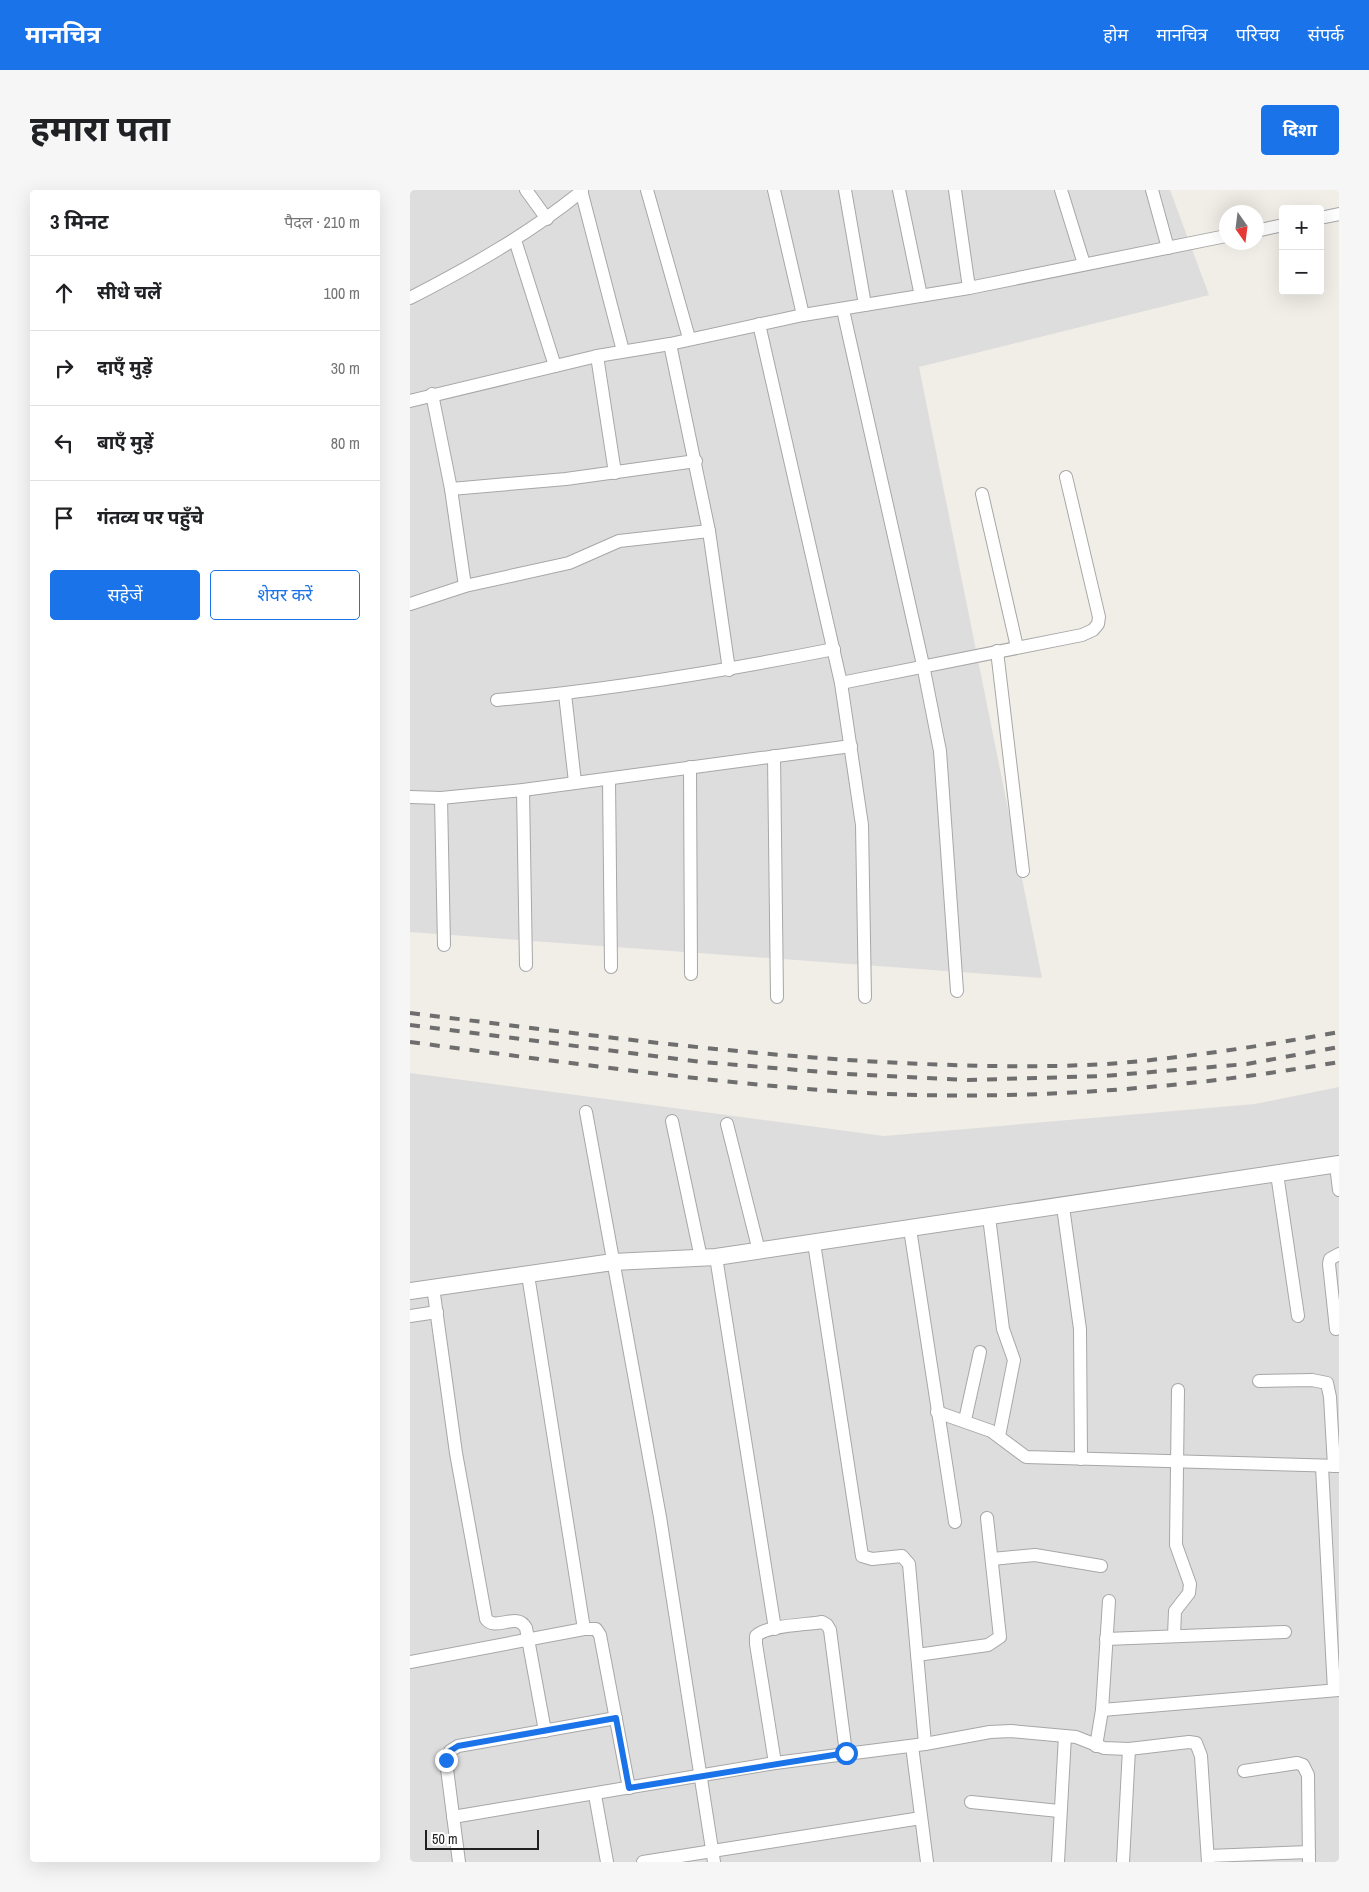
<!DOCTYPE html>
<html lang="hi">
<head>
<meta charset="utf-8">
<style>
  :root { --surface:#fff; --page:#f6f6f6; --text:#202124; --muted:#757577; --line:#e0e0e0; --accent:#1a73e8 }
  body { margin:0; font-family:"Archivo Narrow","Noto Sans Devanagari",sans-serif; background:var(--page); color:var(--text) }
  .controls { position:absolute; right:15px; top:15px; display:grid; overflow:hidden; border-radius:5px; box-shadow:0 5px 20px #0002 }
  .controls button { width:45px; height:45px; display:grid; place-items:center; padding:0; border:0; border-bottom:1px solid var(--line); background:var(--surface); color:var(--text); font:25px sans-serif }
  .compass { position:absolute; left:809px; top:15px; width:45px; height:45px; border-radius:50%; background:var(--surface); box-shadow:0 5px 20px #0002; rotate:166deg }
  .scale { position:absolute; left:15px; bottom:12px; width:114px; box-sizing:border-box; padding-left:5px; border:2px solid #202020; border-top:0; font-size:14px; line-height:18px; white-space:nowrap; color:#202020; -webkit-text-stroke:4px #fff; paint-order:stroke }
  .stop { position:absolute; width:15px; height:15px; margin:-11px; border:4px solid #1a73e8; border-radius:50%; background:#fff }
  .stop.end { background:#1a73e8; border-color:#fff; box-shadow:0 1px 5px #0008 }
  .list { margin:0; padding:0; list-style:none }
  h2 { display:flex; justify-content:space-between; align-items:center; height:65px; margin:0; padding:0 20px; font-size:21px }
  h2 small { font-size:16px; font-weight:400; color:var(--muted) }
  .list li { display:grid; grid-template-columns:32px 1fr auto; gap:15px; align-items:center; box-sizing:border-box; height:75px; padding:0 20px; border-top:1px solid var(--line) }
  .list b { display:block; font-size:19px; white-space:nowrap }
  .list em { font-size:16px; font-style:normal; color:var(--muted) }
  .actions { display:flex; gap:10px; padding:15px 20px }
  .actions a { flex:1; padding:11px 0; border:1px solid var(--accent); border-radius:5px; text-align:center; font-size:18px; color:var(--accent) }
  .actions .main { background:var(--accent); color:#fff }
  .icon { flex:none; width:28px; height:28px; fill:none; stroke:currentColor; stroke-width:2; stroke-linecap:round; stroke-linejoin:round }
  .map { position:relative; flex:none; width:929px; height:1672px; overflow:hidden; border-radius:5px }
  header { display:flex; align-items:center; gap:30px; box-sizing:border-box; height:70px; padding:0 25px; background:var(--accent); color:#fff }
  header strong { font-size:24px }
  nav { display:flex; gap:28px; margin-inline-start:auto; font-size:18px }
  .intro { display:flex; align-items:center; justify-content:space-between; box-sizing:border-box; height:120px; padding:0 30px }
  h1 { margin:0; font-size:35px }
  .button { padding:12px 22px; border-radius:5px; background:var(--accent); color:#fff; font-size:18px; font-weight:700 }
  main { display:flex; gap:30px; padding:0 30px }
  aside { flex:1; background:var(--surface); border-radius:5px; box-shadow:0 5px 20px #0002 }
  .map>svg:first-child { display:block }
</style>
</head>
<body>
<header>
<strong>मानचित्र</strong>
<nav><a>होम</a><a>मानचित्र</a><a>परिचय</a><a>संपर्क</a></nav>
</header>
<div class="intro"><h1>हमारा पता</h1><a class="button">दिशा</a></div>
<main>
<aside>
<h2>3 मिनट<small>पैदल · 210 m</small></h2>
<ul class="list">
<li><svg class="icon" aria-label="ahead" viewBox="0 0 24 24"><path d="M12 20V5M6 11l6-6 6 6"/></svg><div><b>सीधे चलें</b></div><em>100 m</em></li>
<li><svg class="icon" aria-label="right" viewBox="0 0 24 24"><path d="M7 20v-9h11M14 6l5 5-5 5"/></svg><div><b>दाएँ मुड़ें</b></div><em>30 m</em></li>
<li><svg class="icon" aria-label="left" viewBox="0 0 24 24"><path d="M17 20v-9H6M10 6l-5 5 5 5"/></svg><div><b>बाएँ मुड़ें</b></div><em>80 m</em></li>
<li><svg class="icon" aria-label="arrive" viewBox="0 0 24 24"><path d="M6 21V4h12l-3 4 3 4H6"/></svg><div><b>गंतव्य पर पहुँचे</b></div></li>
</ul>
<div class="actions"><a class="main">सहेजें</a><a>शेयर करें</a></div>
</aside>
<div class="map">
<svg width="929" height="1672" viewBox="0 0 929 1672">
  <rect width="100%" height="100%" fill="#f1ede7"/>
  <g fill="#dedddd">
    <polygon points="0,0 760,0 799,105 509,177 632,788 0,742"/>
    <polygon points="0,883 474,946 845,914 929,897 929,1672 0,1672"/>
  </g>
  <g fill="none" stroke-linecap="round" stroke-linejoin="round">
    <g stroke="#a7a7a7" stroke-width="14">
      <g id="minor">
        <polyline points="116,0 137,29"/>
        <polyline points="171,0 213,161"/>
        <polyline points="237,0 279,148"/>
        <polyline points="364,0 393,125"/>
        <polyline points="435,0 455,115"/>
        <polyline points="489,0 511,106"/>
        <polyline points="545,0 559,98"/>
        <polyline points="651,0 674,74"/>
        <polyline points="742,0 758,58"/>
        <polyline points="910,28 929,24"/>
        <polyline points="846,41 873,35"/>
        <polyline points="105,50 145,176"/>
        <path d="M0 108C60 77 119 44 172 1"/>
        <polyline points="433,120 513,475 530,561 547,801"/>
        <polyline points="349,134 431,493 452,635 455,807"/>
        <polyline points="260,154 299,341 319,480"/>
        <polyline points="187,166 205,283"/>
        <polyline points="22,204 41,299 55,396"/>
        <polyline points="0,211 187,166 260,154 393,125 559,98 816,46"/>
        <polyline points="41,299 156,289 286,271"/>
        <polyline points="572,304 607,457"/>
        <polyline points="0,414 55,396 159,373 209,351 299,341"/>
        <polyline points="587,461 613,681"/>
        <polyline points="431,493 672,445 683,440 688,434 689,427 656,287"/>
        <polyline points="155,504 165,592"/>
        <path d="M87 510C201 500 313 481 424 459"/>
        <polyline points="364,566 367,807"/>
        <polyline points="280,577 281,784"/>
        <polyline points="199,589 201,777"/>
        <polyline points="113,600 116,775"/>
        <polyline points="0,607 31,608 113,600 441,556"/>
        <polyline points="31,608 34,755"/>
        <polyline points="176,922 250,1327 304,1672"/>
        <polyline points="262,931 291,1068"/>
        <polyline points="317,934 349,1061"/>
        <polyline points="926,975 929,1000"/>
        <polyline points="867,984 888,1126"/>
        <polyline points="653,1017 670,1139 671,1269"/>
        <polyline points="579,1027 593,1139 604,1170 589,1246"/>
        <polyline points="500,1039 545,1332"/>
        <polyline points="404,1053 452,1366 462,1369 492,1366 499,1374 515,1554"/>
        <polyline points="306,1067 365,1439"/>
        <polyline points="118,1085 174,1439"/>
        <path d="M23 1097 46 1263 76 1429C86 1442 107 1421 116 1438L135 1541"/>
        <polyline points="0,1126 27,1122"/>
        <polyline points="926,1139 919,1074 920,1069 929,1064"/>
        <polyline points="849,1191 902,1190 917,1193 920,1207 924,1276"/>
        <polyline points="527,1222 581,1241 616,1267 929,1276"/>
        <polyline points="555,1230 570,1162"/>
        <polyline points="912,1277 924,1500"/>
        <polyline points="582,1369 625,1365 691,1376"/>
        <polyline points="764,1446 765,1421 779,1403 780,1394 766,1355 768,1200"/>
        <polyline points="696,1449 875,1442"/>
        <polyline points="507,1465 578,1455 590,1447 577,1328"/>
        <polyline points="0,1472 174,1439 186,1439 190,1445 219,1598"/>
        <polyline points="692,1520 929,1500"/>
        <polyline points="502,1556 517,1672"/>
        <polyline points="686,1556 692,1520 699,1411"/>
        <path d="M365 1573 346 1454V1446C357 1435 396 1435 412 1432L417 1435 420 1440 436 1563"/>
        <polyline points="834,1581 887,1573 893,1575 898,1585 899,1672"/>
        <polyline points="185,1605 197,1672"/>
        <polyline points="561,1612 649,1621"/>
        <polyline points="43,1627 365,1573 515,1554 580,1542 601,1541 666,1547 694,1558 719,1559 779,1552 786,1553 791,1566 798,1672"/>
        <polyline points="798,1666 899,1662"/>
        <polyline points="49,1672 36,1571 40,1561 48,1556 206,1528"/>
        <polyline points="233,1672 511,1628"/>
        <polyline points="648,1672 655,1546"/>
        <polyline points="713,1672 719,1559"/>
      </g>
    </g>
    <g stroke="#a7a7a7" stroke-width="18">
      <polyline id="tertiary" points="0,1101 203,1072 306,1067 929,974"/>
    </g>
    <use href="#minor" stroke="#fff" stroke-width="12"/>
    <use href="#tertiary" stroke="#fff" stroke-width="16"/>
    <g stroke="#6e6e6e" stroke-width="4" stroke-dasharray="10 10" stroke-linecap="butt">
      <path d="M0 823C163 843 326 865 490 873 559 876 628 878 697 874 775 868 852 856 929 842"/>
      <polyline points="0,835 292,872 436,884 558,890 694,886 837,874 929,857"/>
      <path d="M0 852C146 871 292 892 438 902 602 912 767 900 929 872"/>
    </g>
  </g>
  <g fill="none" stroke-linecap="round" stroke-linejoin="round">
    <polyline stroke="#1a73e8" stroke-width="6" points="36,1570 40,1561 48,1556 206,1528 219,1598 436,1563"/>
  </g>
</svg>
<div class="controls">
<button>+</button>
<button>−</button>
</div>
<svg class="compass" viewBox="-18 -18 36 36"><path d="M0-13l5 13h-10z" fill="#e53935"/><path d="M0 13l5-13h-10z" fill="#757577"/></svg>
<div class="scale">50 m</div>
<div class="stop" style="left:436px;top:1563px"></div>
<div class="stop end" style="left:36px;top:1570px"></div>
</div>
</main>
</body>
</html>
